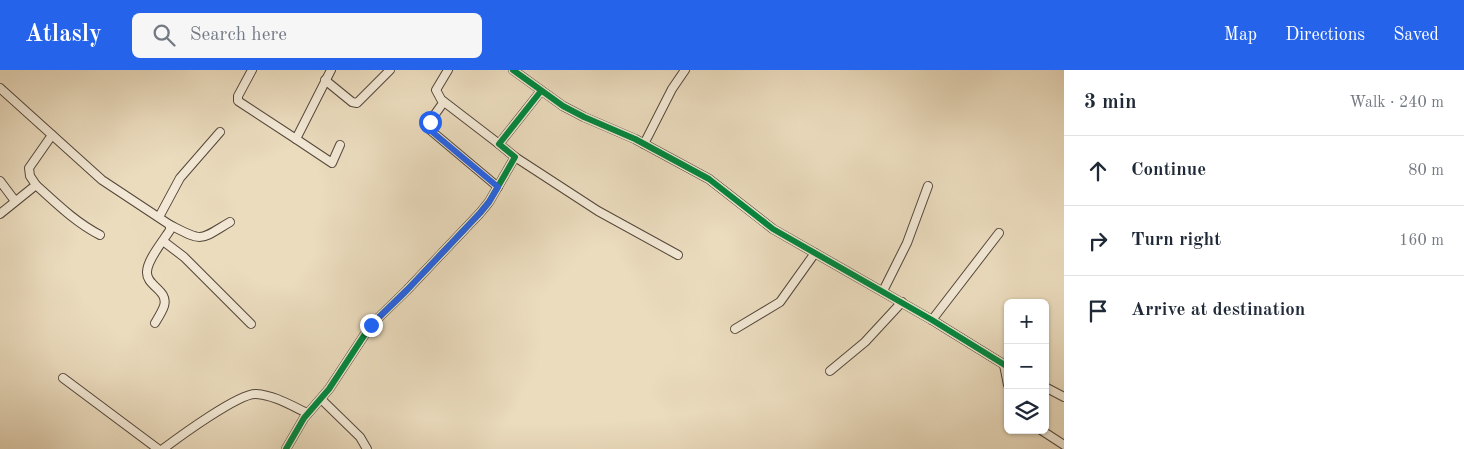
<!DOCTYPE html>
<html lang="en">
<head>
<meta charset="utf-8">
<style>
  :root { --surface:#fff; --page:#f6f6f7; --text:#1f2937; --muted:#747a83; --line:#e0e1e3; --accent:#2563eb }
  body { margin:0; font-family:"Old Standard TT",serif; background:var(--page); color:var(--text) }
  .controls { position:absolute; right:15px; bottom:15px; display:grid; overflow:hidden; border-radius:8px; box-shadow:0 1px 4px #0004 }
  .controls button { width:45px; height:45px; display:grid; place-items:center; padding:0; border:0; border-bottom:1px solid var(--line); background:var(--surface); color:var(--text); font:25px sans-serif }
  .stop { position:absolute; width:15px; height:15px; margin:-11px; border:4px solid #2563eb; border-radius:50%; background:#fff }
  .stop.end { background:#2563eb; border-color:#fff; box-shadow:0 1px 5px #0008 }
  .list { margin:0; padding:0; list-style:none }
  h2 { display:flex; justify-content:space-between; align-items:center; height:65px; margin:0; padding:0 20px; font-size:21px }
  h2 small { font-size:16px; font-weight:400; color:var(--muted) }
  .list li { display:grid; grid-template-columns:32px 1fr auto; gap:15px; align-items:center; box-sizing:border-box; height:70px; padding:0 20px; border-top:1px solid var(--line) }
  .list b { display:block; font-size:19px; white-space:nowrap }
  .list em { font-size:16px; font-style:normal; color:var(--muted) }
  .icon { flex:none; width:28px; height:28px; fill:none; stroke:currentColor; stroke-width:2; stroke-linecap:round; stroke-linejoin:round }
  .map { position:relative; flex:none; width:1064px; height:379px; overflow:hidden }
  header { display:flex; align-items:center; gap:30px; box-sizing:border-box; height:70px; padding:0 25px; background:var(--accent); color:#fff }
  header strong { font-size:24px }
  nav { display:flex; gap:28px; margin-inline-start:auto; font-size:18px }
  .search { width:350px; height:45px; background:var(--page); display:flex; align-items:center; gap:12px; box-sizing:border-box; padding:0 18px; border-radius:8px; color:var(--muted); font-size:19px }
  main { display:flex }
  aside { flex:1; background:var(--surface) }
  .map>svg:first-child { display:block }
</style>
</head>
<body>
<header>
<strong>Atlasly</strong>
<div class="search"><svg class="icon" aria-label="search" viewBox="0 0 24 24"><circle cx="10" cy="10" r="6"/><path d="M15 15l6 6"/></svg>Search here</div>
<nav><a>Map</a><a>Directions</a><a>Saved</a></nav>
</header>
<main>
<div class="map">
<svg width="1064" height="379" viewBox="0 0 1064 379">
  <rect width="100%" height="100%" fill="#ebdcbe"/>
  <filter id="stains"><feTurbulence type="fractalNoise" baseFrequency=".004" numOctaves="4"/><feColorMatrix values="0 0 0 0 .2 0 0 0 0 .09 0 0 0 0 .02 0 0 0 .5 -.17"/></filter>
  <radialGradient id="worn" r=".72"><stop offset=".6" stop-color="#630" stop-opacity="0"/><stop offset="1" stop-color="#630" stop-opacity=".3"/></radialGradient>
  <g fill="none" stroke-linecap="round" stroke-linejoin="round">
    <g stroke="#54473a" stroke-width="10">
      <g id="minor">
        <polyline points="252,0 238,26 238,31 296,69 331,0"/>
        <polyline points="448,0 436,20 443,33 428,54 429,59 498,117"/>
        <polyline points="513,0 563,36 584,47 635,69 709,109 773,159 932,250 1008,297"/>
        <polyline points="325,10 352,32 357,33 390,0"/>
        <path d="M0 18 102 110 170 155V160C163 171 147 190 147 202 146 216 169 220 164 236 162 242 158 248 155 253"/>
        <polyline points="443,31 499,74"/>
        <polyline points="296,69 332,93 340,75"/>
        <polyline points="644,74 672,19 685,0"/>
        <polyline points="515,87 598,141 678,185"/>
        <polyline points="0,111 15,131"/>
        <path d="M36 115C56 133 75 152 100 165"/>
        <polyline points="0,144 36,115 30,106 29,98 52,65"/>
        <polyline points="159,147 180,108 220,62"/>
        <path d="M170 155C204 172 198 171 230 152"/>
        <polyline points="163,171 184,187 251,254"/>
        <polyline points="883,221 907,173 928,116"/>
        <polyline points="932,250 999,163"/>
        <polyline points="735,259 780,232 815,183"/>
        <polyline points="1004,295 1008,315"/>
        <polyline points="830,301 865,272 902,232"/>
        <polyline points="63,308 158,379"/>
        <polyline points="1045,317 1064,327"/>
        <polyline points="321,329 360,367 367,379"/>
        <polyline points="1041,360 1064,375"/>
        <path d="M163 379C179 367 239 323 256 324 274 325 292 336 307 343"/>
        <polyline points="286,379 304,348 329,319 371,255 407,220 480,143 489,132 515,87 499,74 541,21"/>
      </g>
    </g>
    <use href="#minor" stroke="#f2e8d5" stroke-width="8"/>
    <g stroke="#f2e8d5" stroke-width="9">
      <g id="cycleway">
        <polyline points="513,0 563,36 584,47 635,69 709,109 773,159 932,250 1008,297"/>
        <polyline points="286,379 304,348 329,319 371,255 407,220 480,143 489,132 515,87 499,74 541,21"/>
      </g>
    </g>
    <use href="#cycleway" stroke="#00873e" stroke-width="6"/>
  </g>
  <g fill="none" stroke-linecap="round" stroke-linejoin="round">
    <polyline stroke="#2563eb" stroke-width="6" points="371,255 407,220 480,143 489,132 498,117 430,60 428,57 430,52"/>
  </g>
  <rect width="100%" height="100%" filter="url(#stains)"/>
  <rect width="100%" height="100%" fill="url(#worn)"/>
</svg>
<div class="controls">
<button>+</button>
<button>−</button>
<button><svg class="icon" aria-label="layers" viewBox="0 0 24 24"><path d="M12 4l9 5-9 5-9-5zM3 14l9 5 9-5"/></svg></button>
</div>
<div class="stop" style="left:430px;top:52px"></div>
<div class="stop end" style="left:371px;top:255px"></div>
</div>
<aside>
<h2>3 min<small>Walk · 240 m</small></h2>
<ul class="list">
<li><svg class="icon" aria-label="ahead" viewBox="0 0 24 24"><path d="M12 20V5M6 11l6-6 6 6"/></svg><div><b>Continue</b></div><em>80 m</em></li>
<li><svg class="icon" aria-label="right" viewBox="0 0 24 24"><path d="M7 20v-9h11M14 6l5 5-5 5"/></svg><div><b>Turn right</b></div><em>160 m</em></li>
<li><svg class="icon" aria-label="arrive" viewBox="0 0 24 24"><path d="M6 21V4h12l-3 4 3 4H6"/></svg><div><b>Arrive at destination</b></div></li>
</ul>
</aside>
</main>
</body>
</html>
